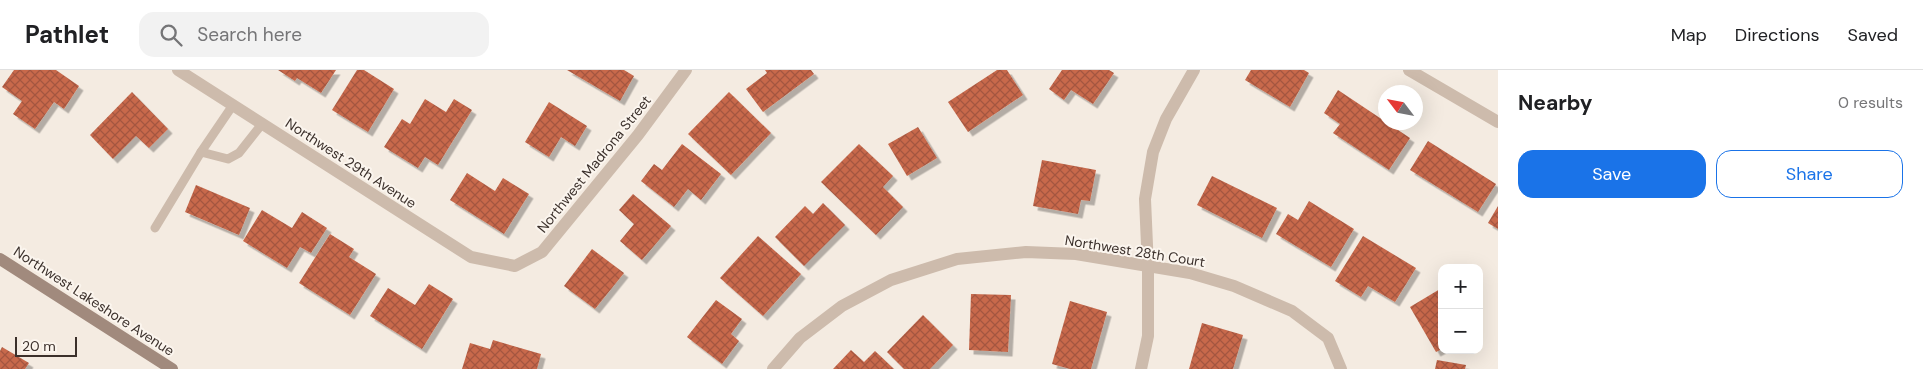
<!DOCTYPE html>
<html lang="en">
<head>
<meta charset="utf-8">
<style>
  :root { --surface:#fff; --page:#f2f2f2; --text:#202124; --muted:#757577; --line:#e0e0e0; --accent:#1a73e8 }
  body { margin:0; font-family:"DM Sans",sans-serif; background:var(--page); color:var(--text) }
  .controls { position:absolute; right:15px; bottom:15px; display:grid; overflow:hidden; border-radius:10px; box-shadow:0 5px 20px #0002 }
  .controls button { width:45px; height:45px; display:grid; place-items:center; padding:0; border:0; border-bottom:1px solid var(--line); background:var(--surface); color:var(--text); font:25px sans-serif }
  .compass { position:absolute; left:1378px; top:15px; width:45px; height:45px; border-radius:50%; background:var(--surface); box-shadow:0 5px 20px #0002; rotate:302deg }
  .scale { position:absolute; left:15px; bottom:12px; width:62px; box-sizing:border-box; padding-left:5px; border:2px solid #3b302b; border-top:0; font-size:14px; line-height:18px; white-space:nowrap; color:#3b302b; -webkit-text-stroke:4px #fbf5ee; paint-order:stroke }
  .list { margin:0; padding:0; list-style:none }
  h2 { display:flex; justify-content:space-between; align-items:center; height:65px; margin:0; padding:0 20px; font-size:21px }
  h2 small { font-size:16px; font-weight:400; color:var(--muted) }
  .actions { display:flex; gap:10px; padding:15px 20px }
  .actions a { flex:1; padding:11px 0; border:1px solid var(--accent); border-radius:15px; text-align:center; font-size:18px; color:var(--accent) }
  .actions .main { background:var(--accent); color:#fff }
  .icon { flex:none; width:28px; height:28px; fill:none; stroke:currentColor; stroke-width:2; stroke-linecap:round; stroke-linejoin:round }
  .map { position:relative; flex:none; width:1498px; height:299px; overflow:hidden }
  header { display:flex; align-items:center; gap:30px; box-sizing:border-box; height:70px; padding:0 25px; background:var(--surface); border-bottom:1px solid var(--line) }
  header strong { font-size:24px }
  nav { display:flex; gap:28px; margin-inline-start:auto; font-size:18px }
  .search { width:350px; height:45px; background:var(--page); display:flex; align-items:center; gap:12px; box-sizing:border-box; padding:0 18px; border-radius:15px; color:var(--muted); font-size:19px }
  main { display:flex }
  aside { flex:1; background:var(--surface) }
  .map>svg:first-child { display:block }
</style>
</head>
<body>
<header>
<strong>Pathlet</strong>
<div class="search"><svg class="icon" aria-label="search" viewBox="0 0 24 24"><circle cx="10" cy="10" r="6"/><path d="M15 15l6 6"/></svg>Search here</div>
<nav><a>Map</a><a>Directions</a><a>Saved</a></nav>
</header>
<main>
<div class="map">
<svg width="1498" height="299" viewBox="0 0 1498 299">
  <defs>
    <pattern id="building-cross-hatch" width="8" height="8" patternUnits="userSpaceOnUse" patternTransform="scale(1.25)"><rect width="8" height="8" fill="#c8694b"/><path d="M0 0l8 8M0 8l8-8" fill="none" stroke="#a4573f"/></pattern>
    <filter id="shadow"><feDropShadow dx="4.5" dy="4.5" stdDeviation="0" flood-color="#0004"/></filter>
  </defs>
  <rect width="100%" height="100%" fill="#f4ebe1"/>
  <g fill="url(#building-cross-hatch)" filter="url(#shadow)">
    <polygon points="14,0 56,0 79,16 64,39 54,32 35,59 13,44 22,31 2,17"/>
    <polygon points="278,0 336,0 321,23 297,8 295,11"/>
    <polygon points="357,0 364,0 394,19 368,62 332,40"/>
    <polygon points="567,0 624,0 634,6 620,31"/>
    <polygon points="765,0 811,0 814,4 763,42 746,19 767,3"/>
    <polygon points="997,0 1007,0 1023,25 968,62 948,32"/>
    <polygon points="1062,0 1109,0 1114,3 1093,34 1071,20 1064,30 1049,19"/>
    <polygon points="1251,0 1304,0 1309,3 1290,37 1245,10"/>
    <polygon points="1338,20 1410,68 1389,100 1333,63 1340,54 1324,43"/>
    <polygon points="132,22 168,59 149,78 136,66 113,89 90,65"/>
    <polygon points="729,22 771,63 731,105 688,64"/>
    <polygon points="425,29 446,42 454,29 472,40 438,95 425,87 418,98 384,77 402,49 410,54"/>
    <polygon points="549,32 587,56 575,76 561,67 549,87 525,72"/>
    <polygon points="918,57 937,88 907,106 888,74"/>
    <polygon points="1428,71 1496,114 1478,142 1410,100"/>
    <polygon points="682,74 721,104 701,130 688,119 674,137 641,111 654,94 662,100"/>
    <polygon points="859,74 893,106 883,117 903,137 876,165 821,112"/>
    <polygon points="1042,90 1096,100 1090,131 1081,130 1078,144 1033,136"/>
    <polygon points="467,103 495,121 503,108 529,124 504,164 450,130"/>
    <polygon points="1212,106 1277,138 1262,168 1197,135"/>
    <polygon points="196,115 250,138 239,165 185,142"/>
    <polygon points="633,124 671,156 642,190 620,171 634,154 619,140"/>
    <polygon points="1309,131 1354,159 1331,197 1276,164 1288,144 1298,150"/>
    <polygon points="823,133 845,155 804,196 775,167 805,136 813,144"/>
    <polygon points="1498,136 1498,159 1488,153"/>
    <polygon points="262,140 292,158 302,142 327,158 311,183 300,177 287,198 243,171"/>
    <polygon points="330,164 354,179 349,187 376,204 350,245 299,213"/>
    <polygon points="758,166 801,204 763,246 720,208"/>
    <polygon points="1363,166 1416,198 1395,232 1368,216 1361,227 1335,211"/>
    <polygon points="592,179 624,203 595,239 564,216"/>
    <polygon points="429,214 453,229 422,279 370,246 388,218 415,235"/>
    <polygon points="1440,219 1442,223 1442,279 1436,282 1410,237"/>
    <polygon points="971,224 1011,225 1008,282 969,280"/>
    <polygon points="716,230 742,249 731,264 739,271 722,294 687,267"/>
    <polygon points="1070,231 1107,242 1091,299 1070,299 1052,294"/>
    <polygon points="923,245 953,275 930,299 904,299 887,282"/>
    <polygon points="1202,253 1243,265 1233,299 1189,299"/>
    <polygon points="493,270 541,284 537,299 462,299 470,273 490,279"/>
    <polygon points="2,277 29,293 25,299 0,299 0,281"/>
    <polygon points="851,280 864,292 875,281 894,299 833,299"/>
    <polygon points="1437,290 1466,295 1465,299 1435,299"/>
  </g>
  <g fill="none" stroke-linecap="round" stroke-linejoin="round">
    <g stroke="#cdbbac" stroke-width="9">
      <polyline points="201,82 233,35"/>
      <polyline points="155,158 201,82 228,89 239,83 262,54"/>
    </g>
    <g stroke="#cdbbac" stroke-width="12">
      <polyline points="178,0 471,187 515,196 542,182 638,65 686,0"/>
      <polyline points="1409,0 1498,52"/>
      <polyline points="773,299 800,268 842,236 891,210 957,189 1026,182 1076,184 1190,203 1234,216 1292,241 1328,268 1341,299"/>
      <polyline points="1141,299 1148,266 1148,198 1145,129 1153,82 1166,49 1194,0"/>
    </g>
    <polyline stroke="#a18a7d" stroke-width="12" points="0,189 172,299"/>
  </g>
  <g text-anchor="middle" stroke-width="4" stroke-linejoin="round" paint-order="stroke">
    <g font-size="14" fill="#3b302b" stroke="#fbf5ee">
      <text transform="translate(351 93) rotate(33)" y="5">Northwest 29th Avenue</text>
      <text transform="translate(594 94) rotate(-51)" y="5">Northwest Madrona Street</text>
      <text transform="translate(1135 181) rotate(9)" y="5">Northwest 28th Court</text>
      <text transform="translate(94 231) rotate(33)" y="5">Northwest Lakeshore Avenue</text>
    </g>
  </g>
</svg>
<div class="controls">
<button>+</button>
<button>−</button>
</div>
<svg class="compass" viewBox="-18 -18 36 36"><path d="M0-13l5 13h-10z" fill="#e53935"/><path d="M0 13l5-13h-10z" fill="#757577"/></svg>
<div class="scale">20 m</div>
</div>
<aside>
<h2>Nearby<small>0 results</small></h2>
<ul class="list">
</ul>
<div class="actions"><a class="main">Save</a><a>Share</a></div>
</aside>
</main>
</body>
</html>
